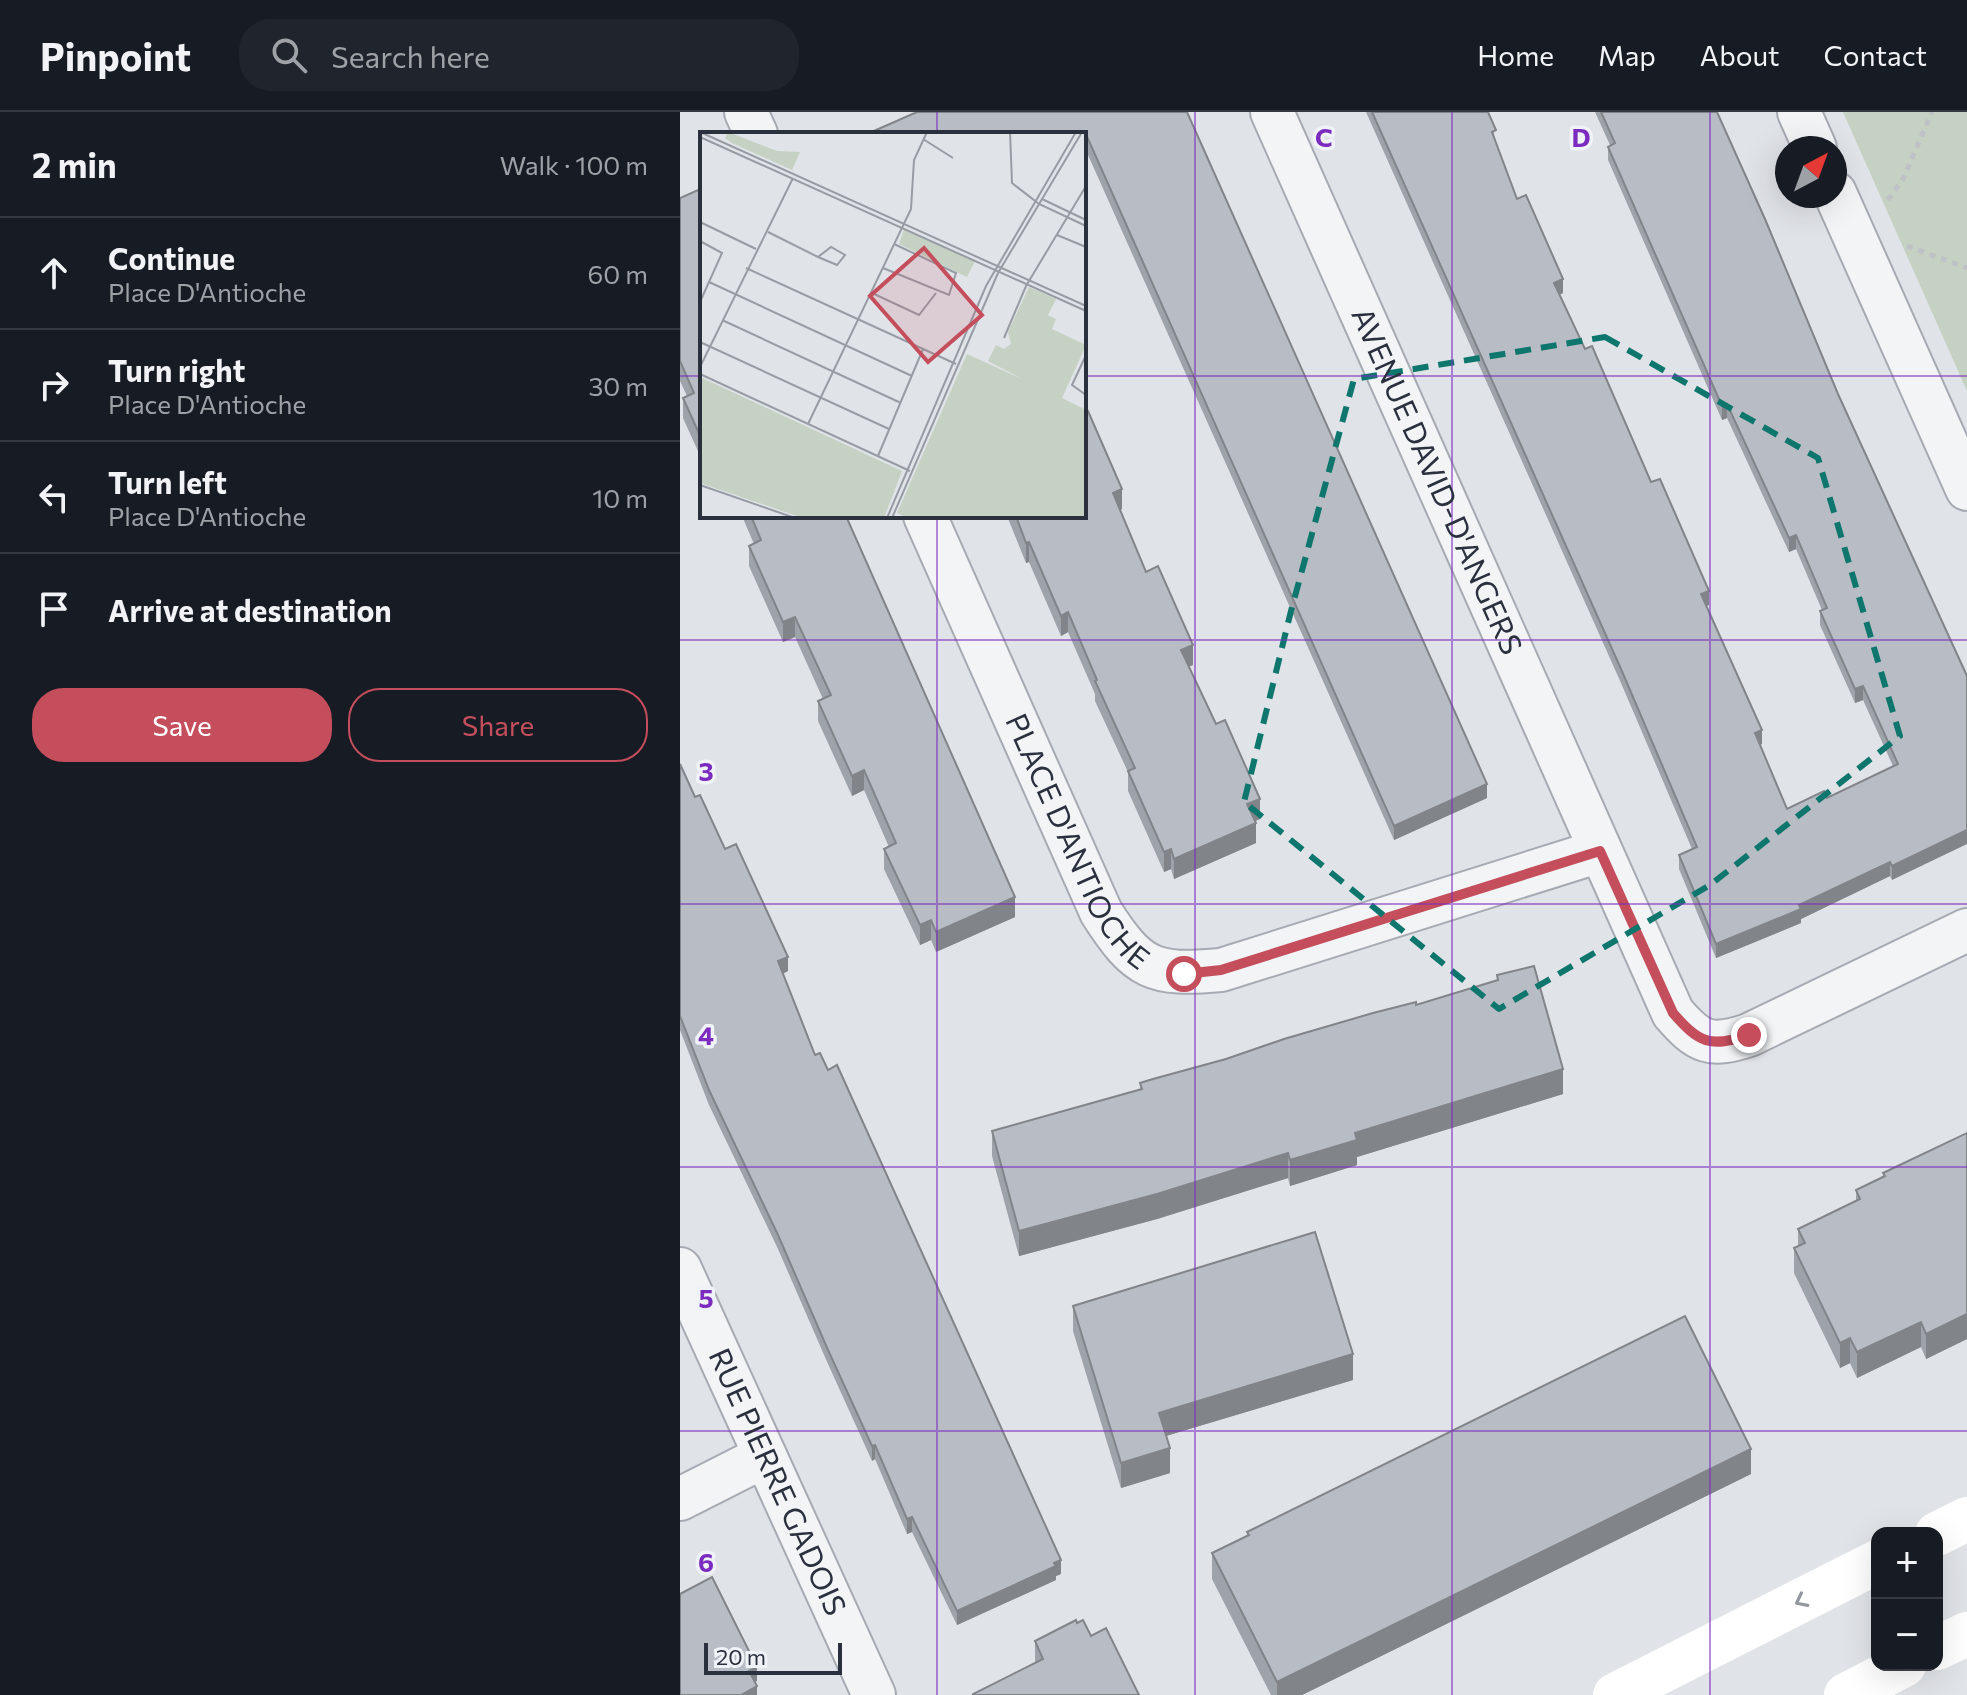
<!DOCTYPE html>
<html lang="en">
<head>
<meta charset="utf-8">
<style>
  :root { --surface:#171b24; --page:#20242c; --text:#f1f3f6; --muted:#9ea1a6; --line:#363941; --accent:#c44e5c }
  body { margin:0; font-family:Commissioner,sans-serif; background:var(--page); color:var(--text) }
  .controls { position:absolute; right:24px; bottom:24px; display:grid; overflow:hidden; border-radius:16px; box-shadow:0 8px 32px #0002 }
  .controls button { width:72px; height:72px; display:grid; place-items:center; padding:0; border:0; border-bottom:2px solid var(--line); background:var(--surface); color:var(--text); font:40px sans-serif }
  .compass { position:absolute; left:1095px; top:24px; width:72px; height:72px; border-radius:50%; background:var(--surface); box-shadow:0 8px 32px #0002; rotate:41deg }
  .scale { position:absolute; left:24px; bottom:20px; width:138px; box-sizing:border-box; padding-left:8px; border:4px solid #2a303e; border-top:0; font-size:22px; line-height:28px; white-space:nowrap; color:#2a303e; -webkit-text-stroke:6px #eff2f6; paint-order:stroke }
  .stop { position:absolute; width:24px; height:24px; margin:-18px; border:6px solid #c44e5c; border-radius:50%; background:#fff }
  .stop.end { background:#c44e5c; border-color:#fff; box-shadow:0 2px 8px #0008 }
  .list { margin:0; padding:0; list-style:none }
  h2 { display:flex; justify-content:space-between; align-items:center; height:104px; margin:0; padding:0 32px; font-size:34px }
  h2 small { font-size:26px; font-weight:400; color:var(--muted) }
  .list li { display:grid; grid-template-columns:52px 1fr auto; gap:24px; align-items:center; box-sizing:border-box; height:112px; padding:0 32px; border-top:2px solid var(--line) }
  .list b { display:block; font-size:30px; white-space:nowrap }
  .list p { margin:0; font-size:26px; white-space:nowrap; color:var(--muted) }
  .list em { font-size:26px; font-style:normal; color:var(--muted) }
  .actions { display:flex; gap:16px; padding:24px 32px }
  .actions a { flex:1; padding:18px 0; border:2px solid var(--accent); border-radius:32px; text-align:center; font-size:28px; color:var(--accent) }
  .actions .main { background:var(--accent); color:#fff }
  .icon { flex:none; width:44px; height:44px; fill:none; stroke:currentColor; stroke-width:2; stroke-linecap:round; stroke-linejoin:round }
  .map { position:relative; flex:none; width:1287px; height:1583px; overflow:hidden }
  header { display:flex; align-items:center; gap:48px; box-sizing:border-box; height:112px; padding:0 40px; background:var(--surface); border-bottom:2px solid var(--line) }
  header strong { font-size:38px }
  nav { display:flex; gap:44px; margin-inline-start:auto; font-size:28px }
  .search { width:560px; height:72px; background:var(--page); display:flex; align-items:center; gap:20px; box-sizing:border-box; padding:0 28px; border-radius:32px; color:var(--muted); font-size:30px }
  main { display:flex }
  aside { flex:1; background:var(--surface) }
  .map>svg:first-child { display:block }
</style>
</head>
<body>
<header>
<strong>Pinpoint</strong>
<div class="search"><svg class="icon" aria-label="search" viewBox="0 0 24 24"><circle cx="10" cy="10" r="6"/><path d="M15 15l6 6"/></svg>Search here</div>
<nav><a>Home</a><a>Map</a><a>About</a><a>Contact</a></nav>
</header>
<main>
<aside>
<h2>2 min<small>Walk · 100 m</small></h2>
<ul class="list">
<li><svg class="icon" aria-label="ahead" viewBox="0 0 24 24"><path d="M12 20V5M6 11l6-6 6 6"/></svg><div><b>Continue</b><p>Place D'Antioche</p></div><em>60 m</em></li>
<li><svg class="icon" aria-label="right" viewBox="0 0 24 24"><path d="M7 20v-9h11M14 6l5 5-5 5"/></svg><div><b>Turn right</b><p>Place D'Antioche</p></div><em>30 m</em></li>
<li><svg class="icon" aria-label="left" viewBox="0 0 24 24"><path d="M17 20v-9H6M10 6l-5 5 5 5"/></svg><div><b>Turn left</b><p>Place D'Antioche</p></div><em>10 m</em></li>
<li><svg class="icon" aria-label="arrive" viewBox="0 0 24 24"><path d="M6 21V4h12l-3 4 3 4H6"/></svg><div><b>Arrive at destination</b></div></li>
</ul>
<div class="actions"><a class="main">Save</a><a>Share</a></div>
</aside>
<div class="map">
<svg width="1287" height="1583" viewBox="0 0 1287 1583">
  <rect width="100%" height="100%" fill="#e0e3e8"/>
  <polygon fill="#c5d1c2" points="1163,0 1287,0 1287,279"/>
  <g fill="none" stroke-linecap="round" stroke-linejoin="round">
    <g stroke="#a6aab2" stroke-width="46">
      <g id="street">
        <polyline points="66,0 76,22"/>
        <path id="s1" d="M592 0 993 901C1019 931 1030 936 1069 923L1287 818"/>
        <polyline points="1119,0 1135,36"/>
        <polyline points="1155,81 1287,377"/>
        <path id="s2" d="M245 404 421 800C458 858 473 864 541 858L920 739"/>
        <path id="s3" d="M0 1157 194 1583"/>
        <polyline points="0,1387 85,1344"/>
      </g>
    </g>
    <g stroke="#bec1c6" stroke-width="5" stroke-dasharray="6 6" stroke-linecap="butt">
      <polyline points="1208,88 1223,67 1252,0"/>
      <polyline points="1227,134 1287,156"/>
    </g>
    <use href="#street" stroke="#f2f4f6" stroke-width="42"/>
    <g stroke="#fff" stroke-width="44">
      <polyline points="1257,1422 1287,1407"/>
      <polyline points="1257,1536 1287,1522"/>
      <polyline points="935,1583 1197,1450"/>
      <polyline points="1166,1583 1224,1553"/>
    </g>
  </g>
  <g fill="#9ea2a9">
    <polygon points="507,0 807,686 714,728 404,34 404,22 187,22"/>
    <polygon points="686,0 808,0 816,30 837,87 883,181 879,183 905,237 971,370 1029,493 1026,494 1082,632 1080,633 1107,697 1147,686 1213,654 1183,588 1175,591 1140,513 1140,499 1142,498 1116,437 1109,440 1047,306 1042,308 928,48 928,35 930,33 915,0 1037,0 1158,282 1287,564 1212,768 1210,764 1121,807 1121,811 1036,846 999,757 999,743 1012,737 941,571"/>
    <polygon points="0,86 22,88 22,348 3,306 3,286 7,284 0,269"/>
    <polygon points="442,397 440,398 466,460 513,553 509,554 580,707 575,709 576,731 494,767 491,757 484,760 448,679 448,660 415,589 415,582 388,520 381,524 349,450 346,451 327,404 404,404"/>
    <polygon points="62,404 166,404 335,805 256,840 251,828 240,833 204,757 204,737 209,735 184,678 172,684 138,609 138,589 143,587 115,525 103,530 69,454 69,434 74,432"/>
    <polygon points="0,652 15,685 45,737 108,859 102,862 135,943 381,1462 376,1464 376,1468 277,1513 232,1420 227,1422 195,1347 192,1349 148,1252 98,1137 29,993 0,918"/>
    <polygon points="736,893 883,982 677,1045 677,1053 610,1074 608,1066 477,1107 339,1144 312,1044 312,1019 460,977 460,971"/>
    <polygon points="1287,1021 1287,1227 1246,1247 1241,1235 1177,1266 1170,1251 1160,1256 1114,1161 1114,1136 1118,1134 1118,1117 1176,1088 1176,1078 1203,1065 1203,1061"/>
    <polygon points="393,1194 673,1268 486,1324 490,1361 441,1376 393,1219"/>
    <polygon points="1071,1362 622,1583 591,1583 532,1467 532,1441 567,1424 567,1420"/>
    <polygon points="397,1511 411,1524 355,1551 355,1529"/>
  </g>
  <g fill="#818489">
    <polygon points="883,167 883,181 874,185 874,171"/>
    <polygon points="1047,292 1047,306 1042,308 1042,294"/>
    <polygon points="442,377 442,397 433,401 433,381"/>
    <polygon points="1116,423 1116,437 1109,440 1109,426"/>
    <polygon points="349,430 349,450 346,451 346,431"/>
    <polygon points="1029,479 1029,493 1021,496 1021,482"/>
    <polygon points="388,500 388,520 381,524 381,504"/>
    <polygon points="115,505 115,525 103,530 103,510"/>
    <polygon points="513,533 513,553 501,558 501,538"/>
    <polygon points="1183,574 1183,588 1175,591 1175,577"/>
    <polygon points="1082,618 1082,632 1075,635 1075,621"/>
    <polygon points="184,658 184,678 172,684 172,664"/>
    <polygon points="807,672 807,686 714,728 714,714"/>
    <polygon points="580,687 580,707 567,712 567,692"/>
    <polygon points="576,711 576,731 494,767 494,747"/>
    <polygon points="1287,718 1287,732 1212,768 1212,754"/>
    <polygon points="491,737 491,757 484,760 484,740"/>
    <polygon points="1210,750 1210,764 1121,807 1121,811 1036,846 1036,832"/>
    <polygon points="335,785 335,805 256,840 256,820"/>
    <polygon points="251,808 251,828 240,833 240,813"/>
    <polygon points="108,845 108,859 98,864 98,849"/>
    <polygon points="883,957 883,982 677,1045 677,1053 610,1074 610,1048 675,1021"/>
    <polygon points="608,1041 608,1066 477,1107 339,1144 339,1119"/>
    <polygon points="1287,1202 1287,1227 1246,1247 1246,1222"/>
    <polygon points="1241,1210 1241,1235 1177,1266 1177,1240"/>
    <polygon points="1170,1226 1170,1251 1160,1256 1160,1231"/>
    <polygon points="673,1242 673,1268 479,1326 479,1301"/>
    <polygon points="195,1333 195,1347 192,1349 192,1334"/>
    <polygon points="490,1336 490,1361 441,1376 441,1351"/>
    <polygon points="1071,1337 1071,1362 622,1583 597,1583 597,1570"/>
    <polygon points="232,1405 232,1420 227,1422 227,1407"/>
    <polygon points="381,1448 381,1462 376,1464 376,1468 277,1513 277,1499"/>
    <polygon points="77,1555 77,1569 69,1573 69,1559"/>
    <polygon points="77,1574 77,1583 61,1583"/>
  </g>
  <g fill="#b8bcc4" stroke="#818489" stroke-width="2">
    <polygon points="237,0 507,0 807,672 714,714 405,20 400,22 187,22"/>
    <polygon points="692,0 808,0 816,18 812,20 837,87 846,83 883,167 874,171 905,237 912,234 971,370 980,367 1029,479 1021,482 1082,618 1075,621 1107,697 1144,679 1147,686 1218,652 1183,574 1175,577 1140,499 1147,496 1116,423 1109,426 1047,292 1042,294 928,35 935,31 921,0 1037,0 1085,107 1158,282 1287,564 1287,718 1212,754 1210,750 1119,793 1121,797 1036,832 999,743 1017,735 941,557"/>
    <polygon points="18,78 22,88 22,328 3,286 14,281 0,249 0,86"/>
    <polygon points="408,299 442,377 433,381 466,460 478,454 513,533 501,538 536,612 545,608 580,687 567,692 576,711 494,747 491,737 484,740 448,659 455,656 415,569 417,568 388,500 381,504 349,430 346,431 336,404 404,404 404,300"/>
    <polygon points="71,404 166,404 335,785 256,820 251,808 240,813 204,737 216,731 184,658 172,664 138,589 151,583 115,505 103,510 69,434 81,428"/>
    <polygon points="0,652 15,685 20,683 45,737 56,732 108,845 98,849 135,943 140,941 148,958 157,953 381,1448 374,1451 376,1454 277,1499 232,1405 227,1407 195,1333 192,1334 148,1238 98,1123 29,978 0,904"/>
    <polygon points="854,854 883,957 675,1021 677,1028 610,1048 608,1041 477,1082 339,1119 312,1019 462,977 460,971 473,967 546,947 604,927 693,901 736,890 736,893 818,868 817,863"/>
    <polygon points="1287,1021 1287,1202 1246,1222 1241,1210 1177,1240 1170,1226 1160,1231 1114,1136 1125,1131 1118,1117 1180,1087 1176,1078 1205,1064 1203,1061"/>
    <polygon points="635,1120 673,1242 479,1301 490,1336 441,1351 393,1194"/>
    <polygon points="1005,1204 1071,1337 597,1570 532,1441 569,1423 567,1420"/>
    <polygon points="32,1465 77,1555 69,1559 77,1574 61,1583 0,1583 0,1482"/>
    <polygon points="396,1508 397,1511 403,1508 411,1524 426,1516 459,1583 293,1583 293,1582 363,1547 355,1529"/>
  </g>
  <defs><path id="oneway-chevron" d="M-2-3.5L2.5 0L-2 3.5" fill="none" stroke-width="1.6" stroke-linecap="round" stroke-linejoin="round" transform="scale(2)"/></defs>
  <use stroke="#94989e" href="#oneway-chevron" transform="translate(1121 1489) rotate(153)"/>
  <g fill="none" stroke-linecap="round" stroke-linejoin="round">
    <path stroke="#c44e5c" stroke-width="10" d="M504 862 541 858 920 739 993 901C1019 931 1030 936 1069 923"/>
  </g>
  <path fill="none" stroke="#0f766e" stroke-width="6" stroke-dasharray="16 10" stroke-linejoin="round" d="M925 225 1138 346 1220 624 1030 773 819 897 564 690 611 499 674 267Z"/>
  <path fill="none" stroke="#7b2cbf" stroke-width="2" stroke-opacity="0.55" d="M257 0V22M515 0V1583M772 0V1583M1030 0V1583M0 264H22M404 264H1287M257 404V1583M0 528H1287M0 792H1287M0 1055H1287M0 1319H1287"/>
  <g text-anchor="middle" stroke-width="7" stroke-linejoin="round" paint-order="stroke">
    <g font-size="30" fill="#2a303e" stroke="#eff2f6">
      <text dy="10" stroke="none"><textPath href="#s1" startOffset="404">AVENUE DAVID-D'ANGERS</textPath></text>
      <text dy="10" stroke="none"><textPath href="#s2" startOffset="360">PLACE D'ANTIOCHE</textPath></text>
      <text dy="10" stroke="none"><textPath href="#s3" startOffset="234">RUE PIERRE GADOIS</textPath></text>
    </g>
  </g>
  <g transform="translate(20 20)">
    <rect width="386" height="386" fill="#e0e3e8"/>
    <path d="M28 0 77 19 100 20 92 38 32 11 25 6ZM204 98 275 129 267 145 199 112ZM329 155 356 167 348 183 356 187 352 197 386 213 362 266 386 278V386H207L197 381 267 222 324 248 288 229 296 213 304 217 311 212 308 200ZM0 245 202 339 184 386H103L0 351Z" fill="#c5d1c2"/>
    <path fill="none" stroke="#979ba4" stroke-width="2" d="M0 0 386 174M310 0 312 51 339 72 386 94M0 5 386 179M223 7 253 26M342 67 386 88M0 90 56 117M68 100 118 125 137 133 145 123 131 115 118 125M357 103 386 115M0 109 22 121 0 170M46 136 256 232M183 136 249 163 256 141 194 112M9 150 212 244M172 161 219 183 236 161M22 188 201 271M304 206 326 154 386 54M0 210 189 297M386 223 372 253 386 263M0 235 93 46M0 242 210 339M108 292 211 77 214 28 227 0M178 324 223 217M0 353 95 386M187 386 286 154 376 0M192 386 298 141 382 0"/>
    <path fill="#c44e5c" fill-opacity="0.15" stroke="#c44e5c" stroke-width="4" d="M224 116 282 183 228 230 170 164Z"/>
    <rect width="386" height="386" fill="none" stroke="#2a303e" stroke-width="4"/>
  </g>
  <g font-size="26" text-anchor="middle" font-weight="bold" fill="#7b2cbf" stroke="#eff2f6" stroke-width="7" stroke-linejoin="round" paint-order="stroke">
    <text x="644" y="35">C</text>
    <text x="901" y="35">D</text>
    <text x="26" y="669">3</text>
    <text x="26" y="933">4</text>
    <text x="26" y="1196">5</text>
    <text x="26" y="1460">6</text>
  </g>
</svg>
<div class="controls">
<button>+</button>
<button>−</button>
</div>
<svg class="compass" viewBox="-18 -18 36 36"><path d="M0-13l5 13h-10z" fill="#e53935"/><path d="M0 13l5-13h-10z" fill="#9ea1a6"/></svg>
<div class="scale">20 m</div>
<div class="stop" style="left:504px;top:862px"></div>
<div class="stop end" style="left:1069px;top:923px"></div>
</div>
</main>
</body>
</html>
